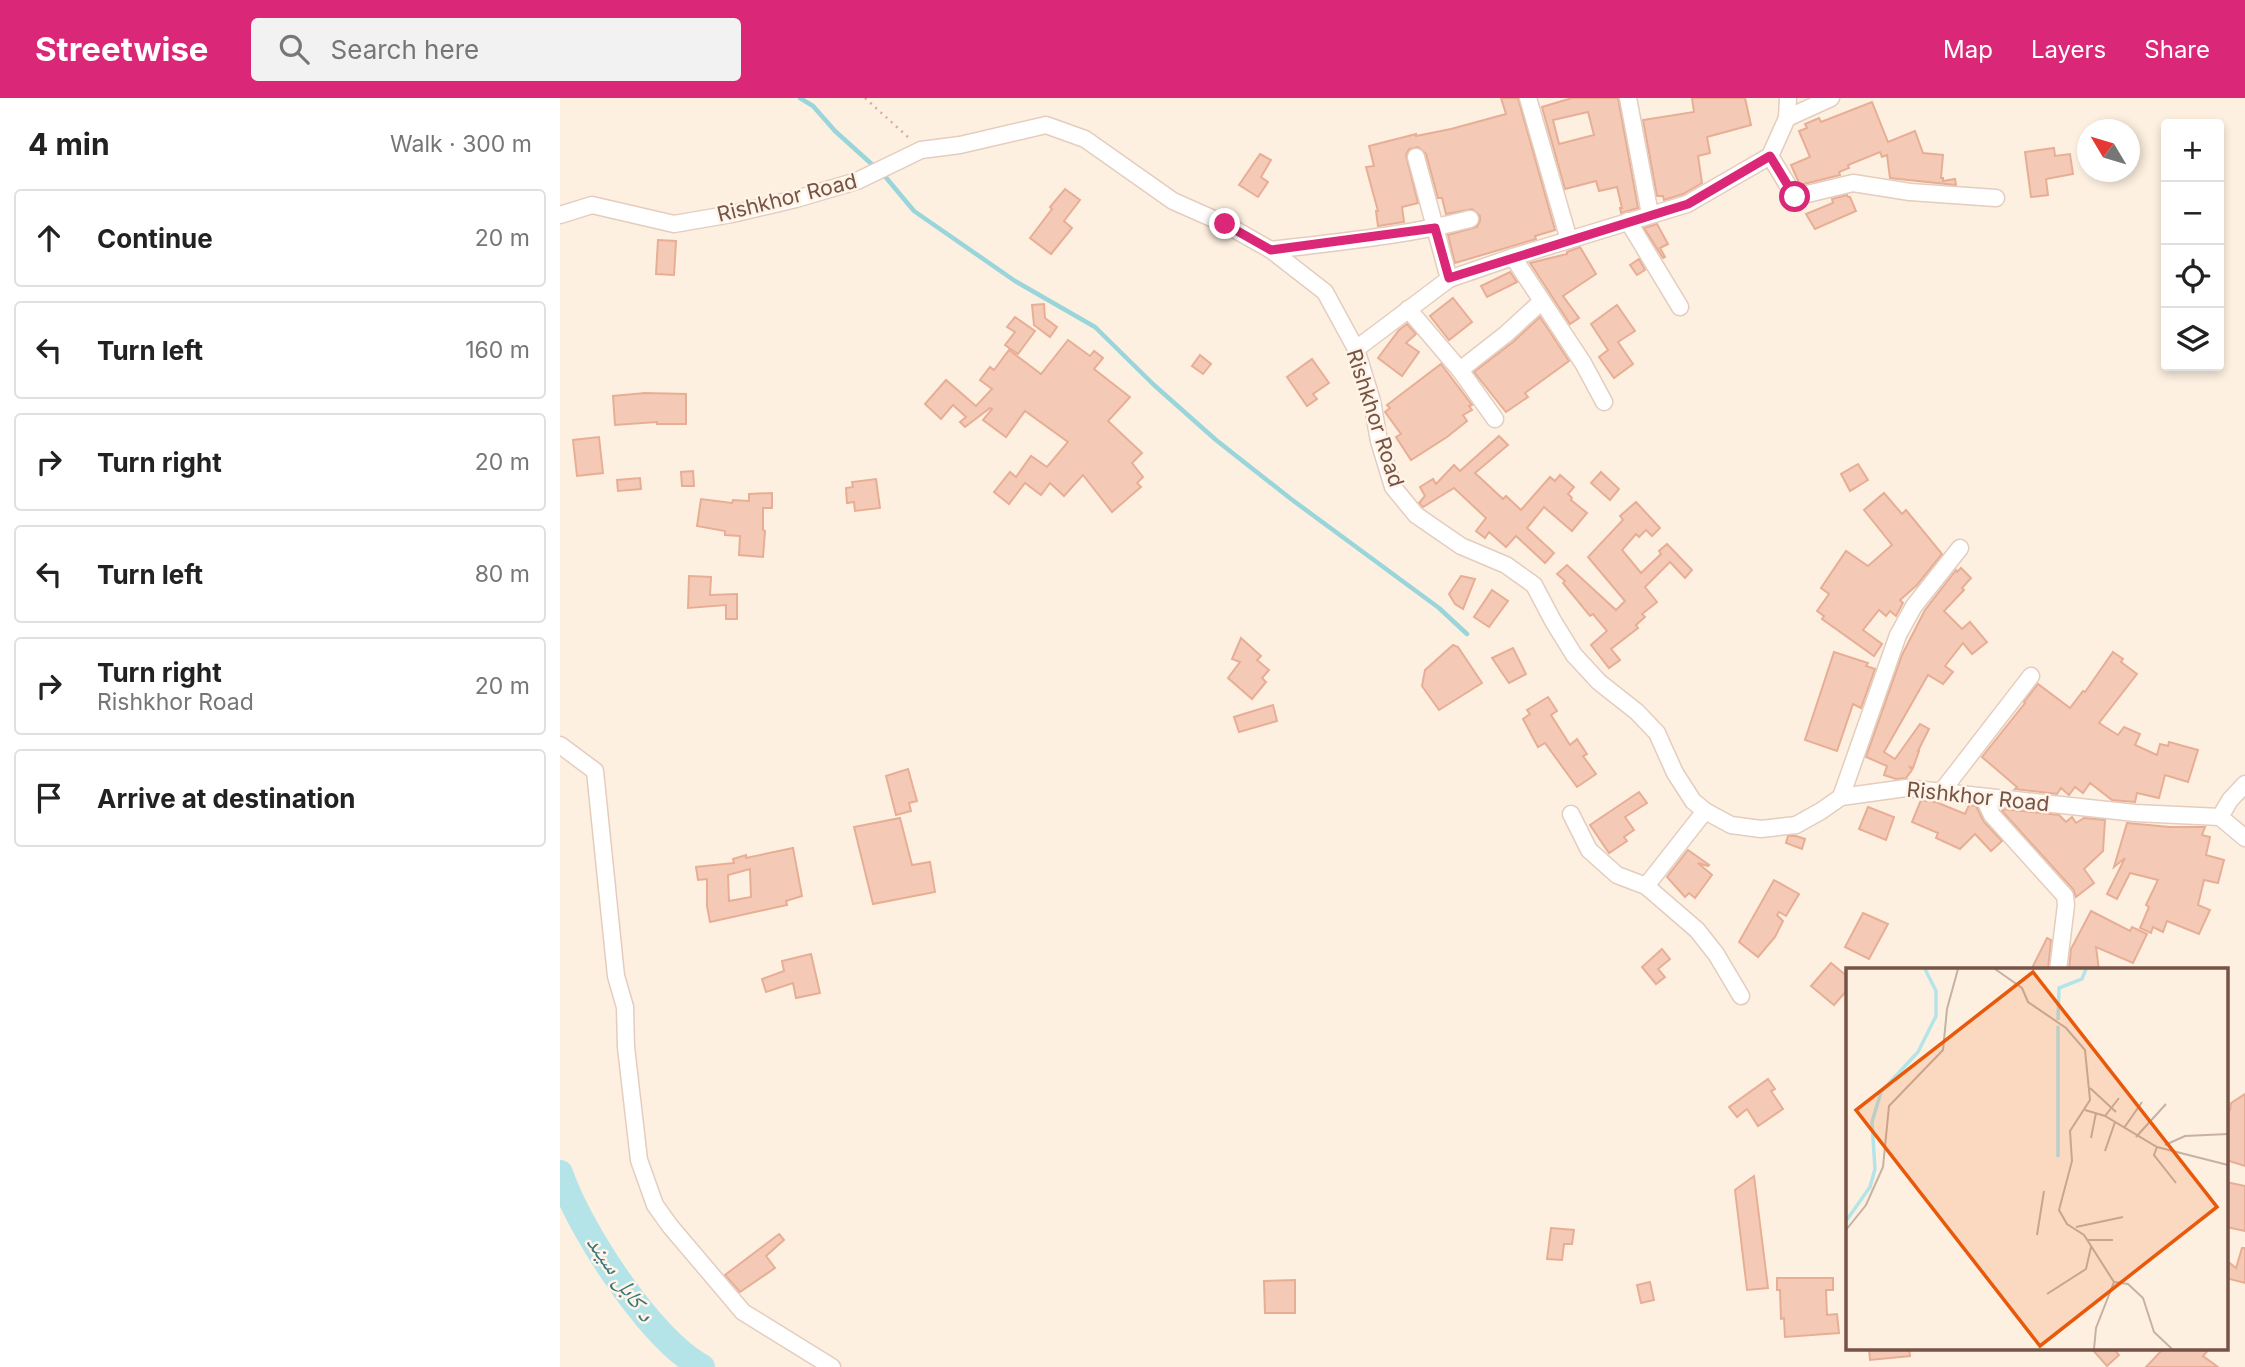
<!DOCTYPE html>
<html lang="en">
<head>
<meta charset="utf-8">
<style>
  :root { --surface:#fff; --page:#f2f2f2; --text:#222; --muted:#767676; --line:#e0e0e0; --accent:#db2777 }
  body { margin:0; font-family:Inter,"Noto Naskh Arabic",sans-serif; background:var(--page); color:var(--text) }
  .controls { position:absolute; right:21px; top:21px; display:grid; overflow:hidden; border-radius:7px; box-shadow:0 4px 10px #0003 }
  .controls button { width:63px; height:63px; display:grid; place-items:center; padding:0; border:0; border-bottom:2px solid var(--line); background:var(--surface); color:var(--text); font:35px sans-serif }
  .compass { position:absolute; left:1517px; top:21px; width:63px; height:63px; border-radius:50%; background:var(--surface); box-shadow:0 4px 10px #0003; rotate:308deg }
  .stop { position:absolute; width:21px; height:21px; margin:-16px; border:5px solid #db2777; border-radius:50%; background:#fff }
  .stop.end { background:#db2777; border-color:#fff; box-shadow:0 2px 7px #0008 }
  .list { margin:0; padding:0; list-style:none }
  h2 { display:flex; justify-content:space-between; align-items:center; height:91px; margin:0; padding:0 28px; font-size:30px }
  h2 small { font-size:23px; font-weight:400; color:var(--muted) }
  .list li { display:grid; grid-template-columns:46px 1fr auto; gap:21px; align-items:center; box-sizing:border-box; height:98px; margin:0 14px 14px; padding:0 14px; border:2px solid var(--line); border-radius:7px }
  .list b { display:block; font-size:26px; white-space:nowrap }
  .list p { margin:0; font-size:23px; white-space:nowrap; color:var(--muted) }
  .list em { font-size:23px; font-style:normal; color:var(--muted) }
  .icon { flex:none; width:38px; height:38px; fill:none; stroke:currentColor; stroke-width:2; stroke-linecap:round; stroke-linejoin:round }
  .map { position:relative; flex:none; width:1685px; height:1269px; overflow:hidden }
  header { display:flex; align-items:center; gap:42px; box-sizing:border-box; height:98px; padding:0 35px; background:var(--accent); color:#fff }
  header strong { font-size:33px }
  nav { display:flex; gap:38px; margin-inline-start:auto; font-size:24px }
  .search { width:490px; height:63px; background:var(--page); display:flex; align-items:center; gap:18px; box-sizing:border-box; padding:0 24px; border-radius:7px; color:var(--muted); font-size:26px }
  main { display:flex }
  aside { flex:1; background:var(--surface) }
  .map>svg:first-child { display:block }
</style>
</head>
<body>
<header>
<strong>Streetwise</strong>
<div class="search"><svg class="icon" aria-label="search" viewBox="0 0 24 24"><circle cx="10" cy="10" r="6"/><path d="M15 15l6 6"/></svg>Search here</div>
<nav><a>Map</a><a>Layers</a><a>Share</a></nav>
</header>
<main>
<aside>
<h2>4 min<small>Walk · 300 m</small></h2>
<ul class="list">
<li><svg class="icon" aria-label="ahead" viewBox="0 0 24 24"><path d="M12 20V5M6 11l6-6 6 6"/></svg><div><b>Continue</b></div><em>20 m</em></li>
<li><svg class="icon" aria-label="left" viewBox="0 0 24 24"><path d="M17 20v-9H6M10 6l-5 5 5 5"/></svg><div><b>Turn left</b></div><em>160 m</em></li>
<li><svg class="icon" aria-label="right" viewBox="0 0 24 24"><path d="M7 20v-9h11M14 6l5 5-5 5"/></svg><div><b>Turn right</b></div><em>20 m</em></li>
<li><svg class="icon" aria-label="left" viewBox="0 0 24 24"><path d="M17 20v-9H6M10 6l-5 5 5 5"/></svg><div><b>Turn left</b></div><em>80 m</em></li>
<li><svg class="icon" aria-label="right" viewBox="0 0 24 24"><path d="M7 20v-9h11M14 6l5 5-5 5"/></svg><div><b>Turn right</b><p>Rishkhor Road</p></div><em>20 m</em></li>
<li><svg class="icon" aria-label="arrive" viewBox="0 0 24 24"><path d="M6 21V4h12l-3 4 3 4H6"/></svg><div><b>Arrive at destination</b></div></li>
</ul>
</aside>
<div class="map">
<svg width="1685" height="1269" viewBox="0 0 1685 1269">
  <rect width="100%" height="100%" fill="#fdf0e0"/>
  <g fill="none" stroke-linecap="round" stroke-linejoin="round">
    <g stroke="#99d5da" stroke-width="4.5">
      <polyline points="240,0 253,8 275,33 316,70"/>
      <polyline points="323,76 354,113 455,183 535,229 594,287 656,342 731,401 879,510 907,536"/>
    </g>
    <path stroke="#b4e4e8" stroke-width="26" d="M0 1075C19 1131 90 1241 142 1269"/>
  </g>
  <g fill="#f4cab6" stroke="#e8ae95" stroke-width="2" fill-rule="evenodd">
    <polygon points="941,0 958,0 995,132 975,138 976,141 895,165 888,137 917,129 920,123 920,118 912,111 886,116 882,100 878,100 866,56 858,49 849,51 846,57 858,105 842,109 844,124 818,128 816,113 818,113 806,69 814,68 809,48 856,36 856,38 891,31 946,16"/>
    <path d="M1012 0H1058L1078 110 1061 115 1060 110H1062L1057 89 1039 93 1036 83 1005 91 982 9ZM1028 14 1034 37 999 46 993 22Z"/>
    <polygon points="1132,0 1185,0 1191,27 1147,39 1150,55 1138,58 1142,85 1123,96 1104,102 1103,98 1097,98 1083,22 1134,14"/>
    <polygon points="1312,4 1328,44 1355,33 1363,55 1383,57 1381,80 1383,80 1383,83 1395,81 1396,87 1330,80 1327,57 1322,59 1320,54 1288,67 1289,70 1279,74 1280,77 1240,87 1231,67 1250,59 1239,33 1247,30 1245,26 1259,20 1261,24"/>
    <polygon points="1494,50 1495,58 1510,56 1513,76 1486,81 1488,97 1471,99 1465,54"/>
    <polygon points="700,56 711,62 701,79 708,84 698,99 679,87"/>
    <polygon points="505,91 520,102 504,123 512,130 491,156 470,140 492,111 490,109"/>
    <polygon points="1287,97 1288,99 1290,99 1296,113 1255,131 1246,116 1273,105 1272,101"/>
    <polygon points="1097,126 1108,146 1100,150 1105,159 1103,160 1084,130"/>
    <polygon points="98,142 116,143 114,177 96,176"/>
    <polygon points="1020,149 1036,176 1003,198 1019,220 1010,226 970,165 1007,156 1007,154"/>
    <polygon points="1079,161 1085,172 1077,177 1070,167"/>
    <polygon points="950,174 957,184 927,199 921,188"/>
    <polygon points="893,200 912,224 889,242 870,218"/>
    <polygon points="484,206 485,220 497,229 490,239 474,227 472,207"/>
    <polygon points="1057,207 1075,233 1058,244 1073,266 1054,280 1039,259 1048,252 1031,226"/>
    <polygon points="455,219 475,233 458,256 445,247 455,234 447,229"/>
    <polygon points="980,219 1009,263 965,295 968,299 946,314 914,274 953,244"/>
    <polygon points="847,226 856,236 846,245 859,254 842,278 818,260 839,232"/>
    <polygon points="508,242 530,258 534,253 543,260 534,271 570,299 548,323 582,355 572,365 583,379 577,385 581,389 552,414 523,377 504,398 490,385 481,397 465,385 449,406 434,394 450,374 456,379 471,358 487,369 508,344 465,313 446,339 423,322 432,311 430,310 405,329 400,324 406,319 393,307 381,321 365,306 386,282 416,308 432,291 420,282 430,269 434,272 449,252 481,276"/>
    <polygon points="640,257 651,266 643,276 632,268"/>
    <polygon points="752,261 769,285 753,296 757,301 747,308 727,279"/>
    <polygon points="881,266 912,307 909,308 912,312 903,317 907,323 887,339 851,362 836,339 841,336 825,314 830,310 827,307"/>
    <polygon points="85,295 126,296 126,326 97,326 97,324 55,327 53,298"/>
    <polygon points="939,338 948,347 915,375 943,401 946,398 961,412 990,379 995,383 1000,377 1014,389 1008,396 1012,400 1011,402 1027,415 1012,433 984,409 967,430 994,455 985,465 956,438 946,449 929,434 925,440 916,433 926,420 894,390 863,409 859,405 865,398 860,389 873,381 876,386 894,367 900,373"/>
    <polygon points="39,339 43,375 17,378 13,342"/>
    <polygon points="1298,366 1308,382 1290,393 1281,376"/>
    <polygon points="133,373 134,388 122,388 121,374"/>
    <polygon points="1041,374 1059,391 1050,402 1031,385"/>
    <polygon points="80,380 81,391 58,393 57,382"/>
    <polygon points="316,381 320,410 295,413 294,404 287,405 286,390 293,389 292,384"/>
    <polygon points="212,395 212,410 203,410 203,432 205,433 203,459 179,457 180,438 165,437 165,433 137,428 141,401 172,405 173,402 189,403 189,396"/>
    <polygon points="1324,395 1342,416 1346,412 1382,456 1357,487 1340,502 1343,505 1336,518 1330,513 1326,518 1319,512 1303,532 1322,546 1314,558 1262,521 1264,518 1257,513 1269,496 1261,490 1286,453 1308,468 1332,447 1304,412"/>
    <polygon points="1076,404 1100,430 1092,438 1086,432 1079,439 1076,436 1062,452 1081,475 1101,456 1099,453 1107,446 1132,472 1125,480 1110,464 1085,489 1097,504 1082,516 1085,519 1076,527 1078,530 1051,551 1060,562 1049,570 1031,547 1047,533 1033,516 1030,518 1003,485 1005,483 997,476 1007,467 1056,512 1065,503 1028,459 1063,422 1060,418"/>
    <polygon points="1401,470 1411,480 1402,490 1404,492 1384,513 1402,531 1410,524 1427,544 1412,556 1403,545 1385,568 1393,574 1383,586 1368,577 1324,654 1335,661 1360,626 1369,631 1358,653 1359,653 1353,670 1350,669 1352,672 1346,680 1336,681 1324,677 1327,668 1306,659 1342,557 1365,512 1396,472 1397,474"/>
    <polygon points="129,478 151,479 150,497 177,496 177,521 166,521 166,507 128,510"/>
    <polygon points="901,478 915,481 903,511 895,506 889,496"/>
    <polygon points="932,492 948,503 929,529 914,519"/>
    <polygon points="681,540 701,558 697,562 709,572 702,580 706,584 692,601 668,580 680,564 672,561"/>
    <polygon points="893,547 898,549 922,585 879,612 862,588 865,572"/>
    <polygon points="953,550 966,576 949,585 932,560"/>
    <polygon points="1274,554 1308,565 1306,568 1315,571 1301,610 1293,606 1277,653 1245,642"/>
    <polygon points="1553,554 1563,561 1561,564 1577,576 1539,625 1558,637 1564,629 1580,636 1575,647 1597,657 1600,646 1608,648 1609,644 1638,652 1628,684 1605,677 1599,700 1577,695 1575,704 1552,702 1530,685 1523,695 1515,689 1509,697 1501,690 1497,696 1455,691 1457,689 1422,659 1465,605 1464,604 1478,586 1510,610 1523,593 1525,594"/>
    <polygon points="988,599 997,613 991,617 1010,647 1017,641 1027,656 1023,658 1036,676 1017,689 985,645 978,649 963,621 970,616 967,612"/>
    <polygon points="713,607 717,623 679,634 674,619"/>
    <polygon points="348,671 357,703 349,705 351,713 336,717 326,678"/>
    <polygon points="1079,694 1087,705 1065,719 1074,732 1064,739 1067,743 1049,755 1030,727"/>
    <polygon points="1361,702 1376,704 1405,716 1409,707 1416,708 1424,724 1442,743 1431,753 1415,736 1400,751 1376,740 1378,735 1352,724"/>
    <polygon points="1308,709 1334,719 1326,742 1299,731"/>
    <polygon points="1444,711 1499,717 1506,724 1512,719 1516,725 1524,720 1545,722 1543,753 1524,771 1534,785 1516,799 1513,791 1442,713"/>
    <polygon points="340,720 352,767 370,764 375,794 313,806 294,729"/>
    <polygon points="1567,725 1610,729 1645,729 1642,737 1650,739 1646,757 1664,762 1658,785 1644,782 1638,807 1650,812 1639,836 1607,823 1603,834 1593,829 1591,835 1580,830 1589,809 1586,807 1598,782 1570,775 1557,801 1547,796 1565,760 1554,769"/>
    <polygon points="1228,738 1236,738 1245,741 1242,751 1226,745"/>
    <path d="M233 750 242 798 226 803 227 807 150 824 147 808V781L138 782 136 769 174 765 173 761 186 757V760ZM190 771 191 799 169 803 168 777Z"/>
    <polygon points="1128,752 1149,767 1148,768 1138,765 1152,777 1135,800 1129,795 1125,799 1107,779"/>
    <polygon points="1214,782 1239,796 1226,818 1219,814 1217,817 1223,823 1215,839 1198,859 1179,844"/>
    <polygon points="1531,813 1570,833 1572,829 1587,836 1573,865 1536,849 1539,872 1509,872 1511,851"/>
    <polygon points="1303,815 1328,826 1309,861 1285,849"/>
    <polygon points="1487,840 1491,842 1488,872 1471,872"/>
    <polygon points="1102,851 1110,861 1098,871 1105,879 1096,886 1082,869"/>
    <polygon points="251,856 260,895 236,900 233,885 206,894 202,881 224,873 222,863"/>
    <polygon points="1271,865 1288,879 1288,891 1274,907 1251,888"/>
    <polygon points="1208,981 1215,991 1211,993 1223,1011 1198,1028 1187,1011 1177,1019 1169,1009"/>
    <polygon points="1685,996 1685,1068 1666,1062 1666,1014 1670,1012 1671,1005"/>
    <polygon points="1194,1078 1208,1190 1187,1192 1175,1092"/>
    <polygon points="1666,1084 1685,1088 1685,1133 1666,1129"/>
    <polygon points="991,1130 1014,1132 1012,1146 1004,1146 1002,1162 987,1161"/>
    <polygon points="219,1136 224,1142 206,1158 215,1170 180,1194 165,1177"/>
    <polygon points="1682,1150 1685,1150 1685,1185 1666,1180 1666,1162 1676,1170"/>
    <polygon points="1217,1180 1273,1180 1273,1192 1266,1192 1267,1217 1277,1216 1279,1235 1225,1239 1224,1220 1221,1221 1220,1192 1217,1192"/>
    <polygon points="735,1182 735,1215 705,1215 704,1183"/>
    <polygon points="1090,1184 1094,1202 1081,1205 1077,1187"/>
    <polygon points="1309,1250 1349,1250 1350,1258 1310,1262"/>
    <polygon points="1531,1250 1553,1250 1559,1257 1547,1268"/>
    <polygon points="1604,1250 1650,1250 1643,1258 1658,1269 1586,1269"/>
  </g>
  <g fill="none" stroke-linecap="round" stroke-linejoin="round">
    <g stroke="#e4cdbe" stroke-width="19">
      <g id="minor">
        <polyline points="968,0 1009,142"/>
        <polyline points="1068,0 1090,116"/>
        <polyline points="1227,20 1271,0"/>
        <polyline points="1210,58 1235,99 1293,85 1350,94 1436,100"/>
        <polyline points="856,59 889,181"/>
        <polyline points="0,117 32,107 114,126 172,116 236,101 297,83 361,52 400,47 486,27 525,41 613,103 665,126 711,152 765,194 796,251 812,303 819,343 833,389 856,417 901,448 946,467 974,487 993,523 1014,557 1039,584 1077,614 1097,635 1115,675 1133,703 1145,713 1171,727 1201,731 1236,727 1261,713 1281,699 1346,690 1575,715 1660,719 1685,740"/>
        <polyline points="1068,123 1120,209"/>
        <path d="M711 152C778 144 845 138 910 121"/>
        <polyline points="953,159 1023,265 1044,304"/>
        <polyline points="848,211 900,272 935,321"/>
        <polyline points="796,251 889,181 953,159 1127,106 1210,58 1227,20 1228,0"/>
        <polyline points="900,272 946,236 982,203"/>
        <polyline points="0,647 35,673 56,878 65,909 66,949 79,1062 95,1107 110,1128 183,1214 272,1269"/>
        <polyline points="1382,693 1471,578"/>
        <polyline points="1281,699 1338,537 1354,508 1400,450"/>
        <polyline points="1424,700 1432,717 1505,798 1506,807 1498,872"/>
        <polyline points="1011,716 1029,752 1057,777 1086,788 1137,832 1156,856 1181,898"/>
        <polyline points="1660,719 1670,702 1685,686"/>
        <polyline points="1086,788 1145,713"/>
      </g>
    </g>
    <polyline stroke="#d9ad99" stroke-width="2.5" stroke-dasharray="2 5" stroke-linecap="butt" points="305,0 349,40"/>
    <use href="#minor" stroke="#fff" stroke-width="16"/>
  </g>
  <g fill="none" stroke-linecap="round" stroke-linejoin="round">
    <polyline stroke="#db2777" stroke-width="9" points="665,126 711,152 875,130 889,180 1128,106 1210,58 1235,99"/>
  </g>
  <g text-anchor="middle" stroke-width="5" stroke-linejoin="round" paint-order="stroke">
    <g font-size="21" fill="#755346" stroke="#fff4e7">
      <text transform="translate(227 100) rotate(-14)" y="7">Rishkhor Road</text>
      <text transform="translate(815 320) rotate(72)" y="7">Rishkhor Road</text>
      <text transform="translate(1418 699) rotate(6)" y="7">Rishkhor Road</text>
    </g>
    <g font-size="23" font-style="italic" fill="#39767c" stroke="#fff4e7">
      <text transform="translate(61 1180) rotate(55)" y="8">د کابل سيند</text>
    </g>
  </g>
  <g transform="translate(1286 870)">
    <rect width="382" height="382" fill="#fdf0e0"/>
    <path fill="none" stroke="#b4e4e8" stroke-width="3.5" d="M212 52 213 20 236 11 240 1M212 189V58M0 253 24 219 29 201 26 154 35 124 72 84 90 48V23L79 1"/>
    <path fill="none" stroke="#c7b1a2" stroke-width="2" d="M149 1 176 20 182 34 220 60 239 82 244 132 224 163 226 193 213 242 221 256 238 267 268 314 250 360 248 381M244 120 270 144M239 142 259 148 311 179 382 197M259 148 273 130M278 160 296 134M290 169 320 136M245 170 250 145M319 177 339 168 382 166M311 179 308 187 330 215M259 183 269 154M230 259 277 249M0 262 20 237 37 199 43 138 97 82 101 41 112 1M191 267 198 223M241 272H267M268 314 282 316 297 330 308 364 326 381M201 326 240 301 245 279"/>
    <path fill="#e8590c" fill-opacity="0.15" stroke="#e8590c" stroke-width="3.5" d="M187 4 371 239 194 378 10 142Z"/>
    <rect width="382" height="382" fill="none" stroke="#755346" stroke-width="3.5"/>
  </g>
</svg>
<div class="controls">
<button>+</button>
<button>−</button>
<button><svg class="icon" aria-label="locate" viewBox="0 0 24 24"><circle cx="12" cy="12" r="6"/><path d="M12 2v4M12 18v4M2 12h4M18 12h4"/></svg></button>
<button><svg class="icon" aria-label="layers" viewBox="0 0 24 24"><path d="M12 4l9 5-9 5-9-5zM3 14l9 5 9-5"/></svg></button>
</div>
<svg class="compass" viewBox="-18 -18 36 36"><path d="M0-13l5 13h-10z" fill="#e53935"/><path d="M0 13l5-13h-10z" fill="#767676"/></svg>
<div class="stop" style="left:1235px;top:99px"></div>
<div class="stop end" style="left:665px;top:126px"></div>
</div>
</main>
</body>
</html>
